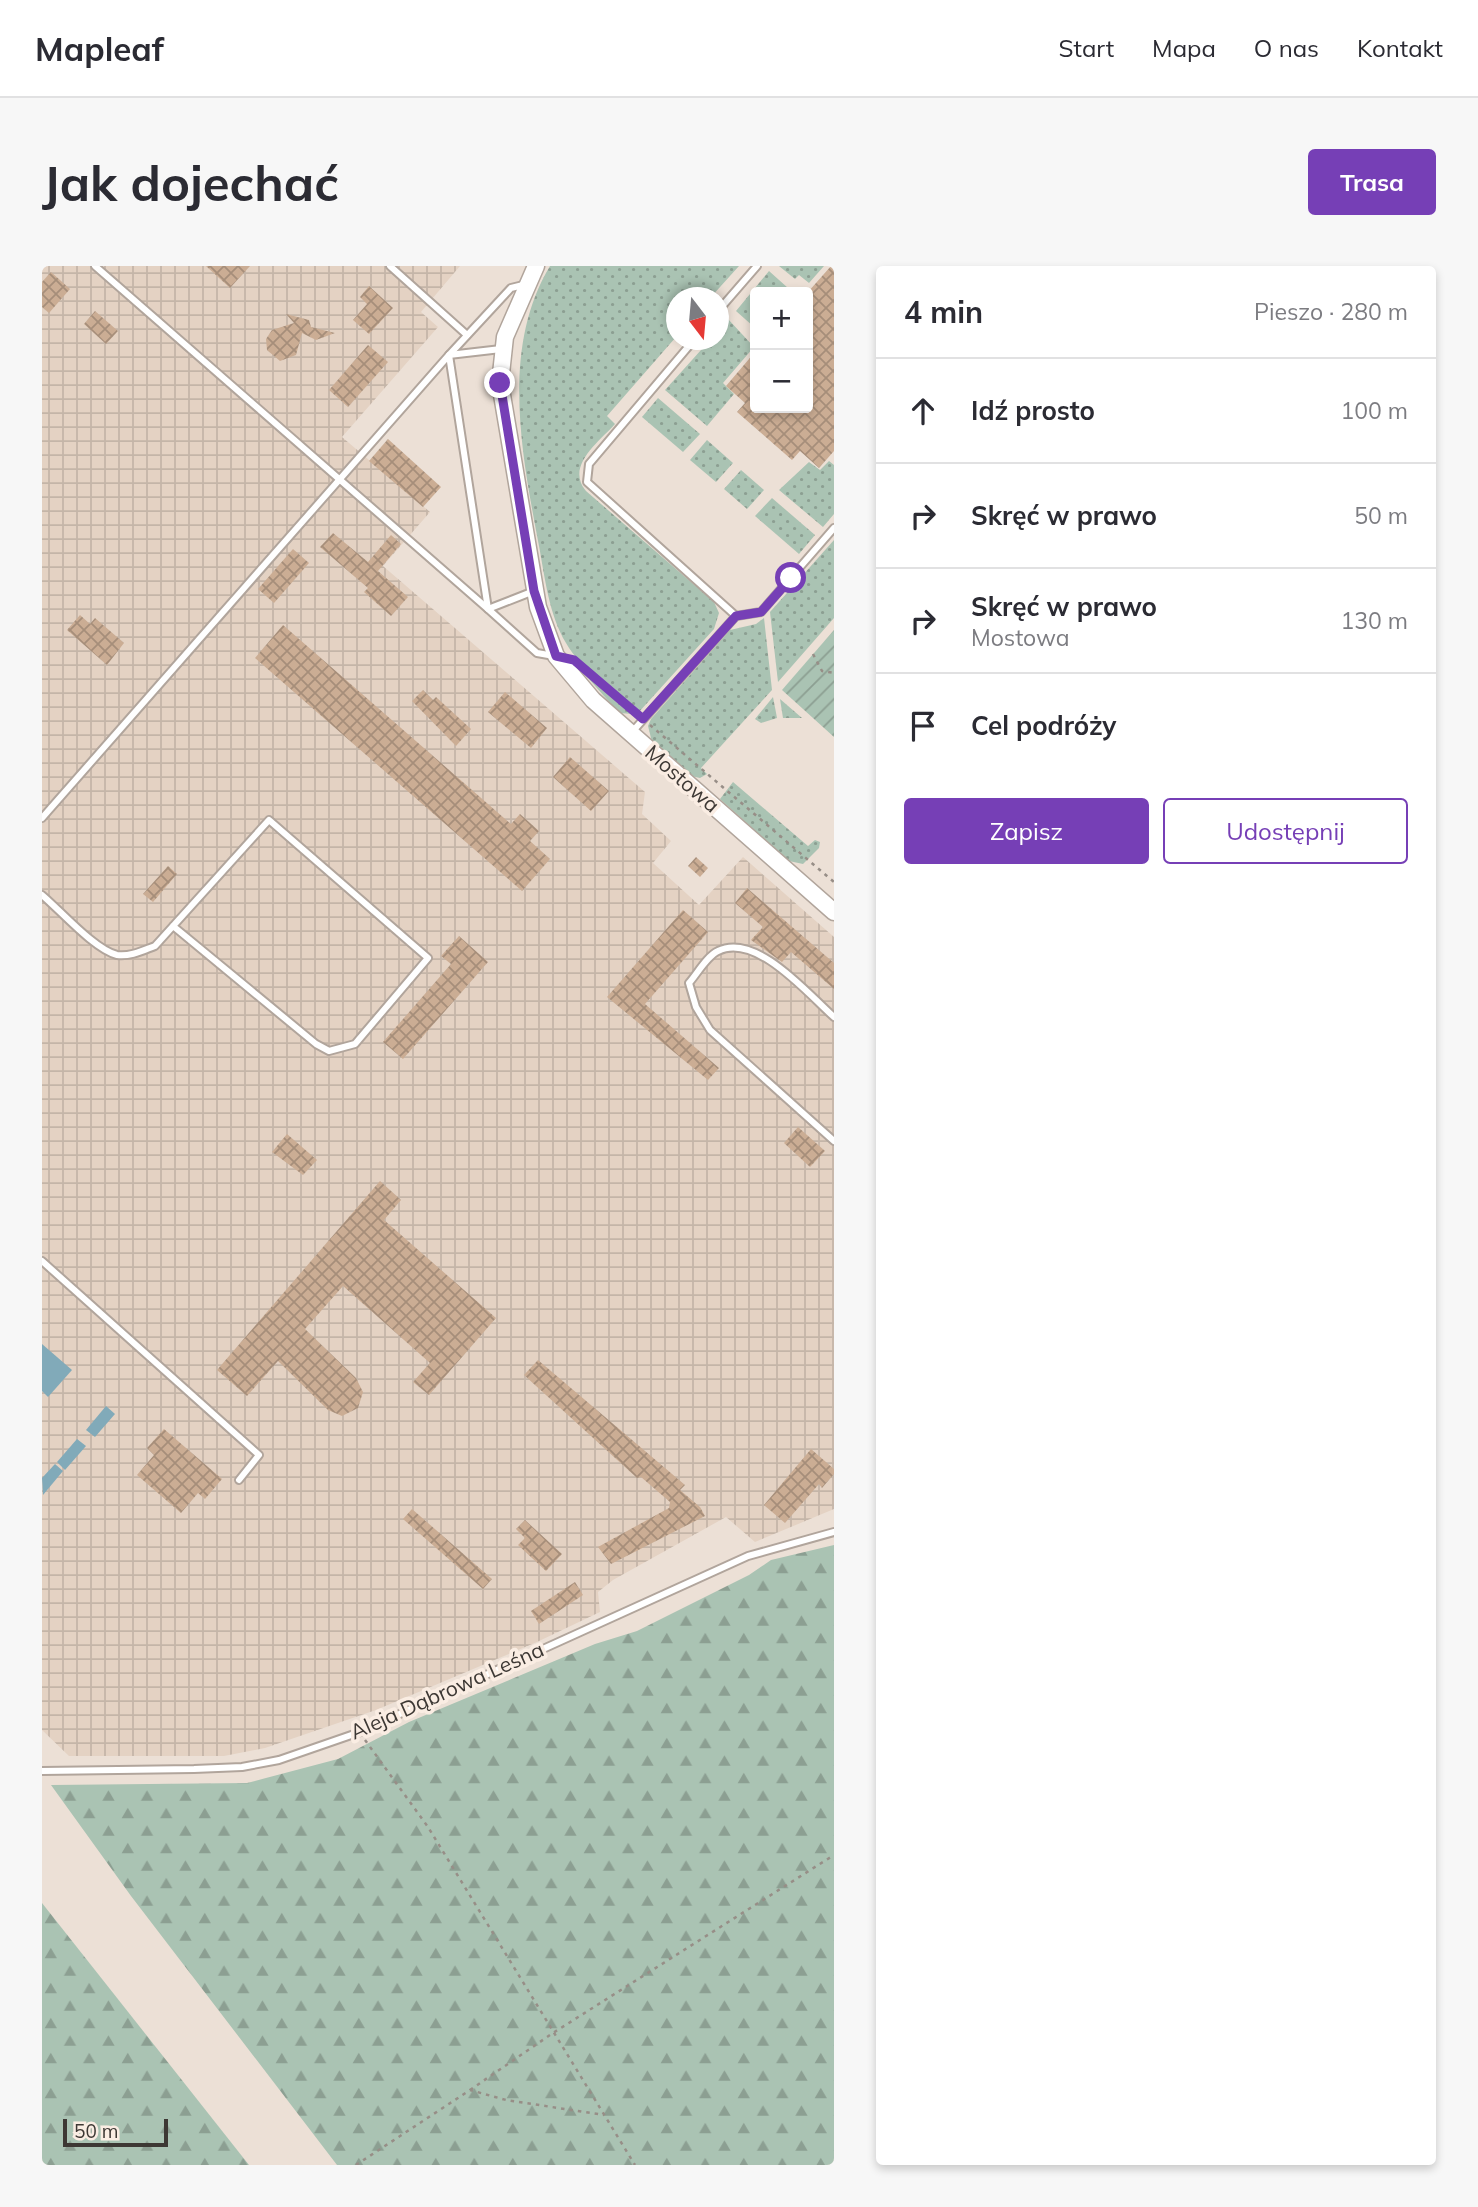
<!DOCTYPE html>
<html lang="pl">
<head>
<meta charset="utf-8">
<style>
  :root { --surface:#fff; --page:#f7f7f7; --text:#2b2b33; --muted:#7c7c81; --line:#e1e1e2; --accent:#763fb6 }
  body { margin:0; font-family:Mulish,sans-serif; background:var(--page); color:var(--text) }
  .controls { position:absolute; right:21px; top:21px; display:grid; overflow:hidden; border-radius:7px; box-shadow:0 4px 10px #0003 }
  .controls button { width:63px; height:63px; display:grid; place-items:center; padding:0; border:0; border-bottom:2px solid var(--line); background:var(--surface); color:var(--text); font:35px sans-serif }
  .compass { position:absolute; left:624px; top:21px; width:63px; height:63px; border-radius:50%; background:var(--surface); box-shadow:0 4px 10px #0003; rotate:164deg }
  .scale { position:absolute; left:21px; bottom:18px; width:105px; box-sizing:border-box; padding-left:7px; border:4px solid #3d3834; border-top:0; font-size:19px; line-height:24px; white-space:nowrap; color:#3d3834; -webkit-text-stroke:5px #faede3; paint-order:stroke }
  .stop { position:absolute; width:21px; height:21px; margin:-16px; border:5px solid #763fb6; border-radius:50%; background:#fff }
  .stop.end { background:#763fb6; border-color:#fff; box-shadow:0 2px 7px #0008 }
  .list { margin:0; padding:0; list-style:none }
  h2 { display:flex; justify-content:space-between; align-items:center; height:91px; margin:0; padding:0 28px; font-size:30px }
  h2 small { font-size:23px; font-weight:400; color:var(--muted) }
  .list li { display:grid; grid-template-columns:46px 1fr auto; gap:21px; align-items:center; box-sizing:border-box; height:105px; padding:0 28px; border-top:2px solid var(--line) }
  .list b { display:block; font-size:26px; white-space:nowrap }
  .list p { margin:0; font-size:23px; white-space:nowrap; color:var(--muted) }
  .list em { font-size:23px; font-style:normal; color:var(--muted) }
  .actions { display:flex; gap:14px; padding:21px 28px }
  .actions a { flex:1; padding:16px 0; border:2px solid var(--accent); border-radius:7px; text-align:center; font-size:24px; color:var(--accent) }
  .actions .main { background:var(--accent); color:#fff }
  .icon { flex:none; width:38px; height:38px; fill:none; stroke:currentColor; stroke-width:2; stroke-linecap:round; stroke-linejoin:round }
  .map { position:relative; flex:none; width:792px; height:1899px; overflow:hidden; border-radius:7px }
  header { display:flex; align-items:center; gap:42px; box-sizing:border-box; height:98px; padding:0 35px; background:var(--surface); border-bottom:2px solid var(--line) }
  header strong { font-size:33px }
  nav { display:flex; gap:38px; margin-inline-start:auto; font-size:24px }
  .intro { display:flex; align-items:center; justify-content:space-between; box-sizing:border-box; height:168px; padding:0 42px }
  h1 { margin:0; font-size:49px }
  .button { padding:18px 32px; border-radius:7px; background:var(--accent); color:#fff; font-size:24px; font-weight:700 }
  main { display:flex; gap:42px; padding:0 42px }
  aside { flex:1; background:var(--surface); border-radius:7px; box-shadow:0 4px 10px #0003 }
  .map>svg:first-child { display:block }
</style>
</head>
<body>
<header>
<strong>Mapleaf</strong>
<nav><a>Start</a><a>Mapa</a><a>O nas</a><a>Kontakt</a></nav>
</header>
<div class="intro"><h1>Jak dojechać</h1><a class="button">Trasa</a></div>
<main>
<div class="map">
<svg width="792" height="1899" viewBox="0 0 792 1899">
  <defs>
    <pattern id="industrial-grid" width="8" height="8" patternUnits="userSpaceOnUse" patternTransform="scale(1.75)"><rect width="8" height="8" fill="#e4d2c3"/><path d="M0 4h8M4 0v8" fill="none" stroke="#c4b5a8"/></pattern>
    <pattern id="grass-dots" width="8" height="8" patternUnits="userSpaceOnUse" patternTransform="scale(1.75)"><rect width="8" height="8" fill="#aac3b3"/><path d="M2 2h.1M6 6h.1" fill="none" stroke="#8c9f92" stroke-width="1.8" stroke-linecap="round"/></pattern>
    <pattern id="forest-firs" width="22" height="20" patternUnits="userSpaceOnUse" patternTransform="scale(1.75)"><rect width="22" height="20" fill="#aac3b3"/><path d="M5 1l3.5 6h-7zM16 11l3.5 6h-7z" fill="#8c9f92"/></pattern>
    <pattern id="garden-furrows" width="10" height="10" patternUnits="userSpaceOnUse" patternTransform="scale(1.75)"><rect width="10" height="10" fill="#aac3b3"/><path d="M-1 1l2-2M0 10L10 0M9 11l2-2" fill="none" stroke="#8c9f92"/></pattern>
    <pattern id="building-cross-hatch" width="8" height="8" patternUnits="userSpaceOnUse" patternTransform="scale(1.75)"><rect width="8" height="8" fill="#cbad94"/><path d="M0 0l8 8M0 8l8-8" fill="none" stroke="#a68e7a"/></pattern>
  </defs>
  <rect width="100%" height="100%" fill="#ece0d6"/>
  <polygon fill="url(#industrial-grid)" points="0,0 418,0 379,46 396,61 300,171 388,246 341,300 603,526 600,548 629,575 611,597 657,639 701,591 792,671 792,1243 713,1276 684,1251 571,1314 556,1326 558,1346 495,1376 334,1444 223,1482 182,1490 27,1490 0,1464"/>
  <g fill="url(#grass-dots)">
    <path d="M508 0H697L669 31 634 32V71L565 150 573 158C557 176 523 200 544 225L672 336 677 347 672 363 597 446C573 425 540 405 524 377 507 349 503 312 497 280 480 190 458 83 508 0Z"/>
    <polygon points="737,0 782,0 767,17 757,9 753,13"/>
    <polygon points="727,5 746,22 746,26 713,26 712,61 694,45"/>
    <polygon points="686,53 712,81 681,117 692,128 665,160 623,124 668,74 676,74 677,64"/>
    <polygon points="616,132 658,168 641,186 600,151"/>
    <polygon points="665,174 691,197 674,216 648,194"/>
    <polygon points="787,195 792,199 792,248 781,261 737,224 767,196 778,204"/>
    <polygon points="699,204 722,224 705,243 682,223"/>
    <polygon points="730,232 773,269 757,288 713,250"/>
    <polygon points="792,274 792,352 736,416 728,346"/>
    <polygon points="722,352 730,424 659,502 665,508 658,512 649,510 610,476 606,460 609,453 688,364 714,358"/>
    <polygon points="531,395 591,448 577,447"/>
    <polygon points="731,431 735,452 719,457 713,453"/>
    <polygon points="738,433 760,452 741,452"/>
    <polygon points="691,516 766,580 773,574 778,576 777,582 761,598 747,595 678,533"/>
  </g>
  <g fill="url(#forest-firs)">
    <polygon points="792,1279 792,1899 295,1899 89,1630 9,1519 205,1517 296,1493 367,1456 553,1378 595,1365 707,1309 729,1294"/>
    <polygon points="0,1637 207,1899 0,1899"/>
  </g>
  <polygon fill="url(#garden-furrows)" points="792,364 792,471 740,424"/>
  <g fill="#81aab9">
    <polygon points="0,1078 30,1104 6,1131 0,1125"/>
    <polygon points="64,1140 73,1148 53,1171 44,1164"/>
    <polygon points="35,1173 44,1180 23,1204 15,1196"/>
    <polygon points="13,1198 21,1205 1,1229 0,1212"/>
  </g>
  <g fill="url(#building-cross-hatch)">
    <polygon points="164,0 208,0 188,22"/>
    <polygon points="789,0 792,0 792,185 777,202 758,185 750,194 695,146 703,137 684,120 713,86 713,142 766,142 766,26"/>
    <polygon points="9,6 28,23 7,47 0,41 0,16"/>
    <polygon points="327,20 351,42 327,68 311,54 325,38 318,31"/>
    <polygon points="53,45 76,65 64,78 42,58"/>
    <polygon points="244,48 267,54 269,61 293,67 274,74 260,67 254,89 238,95 225,84 224,73 230,64 252,57"/>
    <polygon points="326,79 346,96 306,141 287,124"/>
    <polygon points="346,173 399,221 381,241 327,195"/>
    <polygon points="291,267 326,296 349,269 359,278 336,305 366,331 349,350 322,326 326,322 278,281"/>
    <polygon points="251,283 267,297 232,337 216,323"/>
    <polygon points="38,349 48,358 53,352 82,377 65,399 25,364"/>
    <polygon points="241,359 469,558 478,548 497,565 488,575 508,593 480,625 213,392"/>
    <polygon points="381,424 391,434 394,431 429,463 414,480 370,435"/>
    <polygon points="463,426 505,462 489,482 446,446"/>
    <polygon points="528,491 567,525 549,545 511,511"/>
    <polygon points="654,591 666,602 658,611 646,600"/>
    <polygon points="126,600 135,608 111,636 101,628"/>
    <polygon points="705,622 792,697 792,723 749,686 740,696 709,674 721,661 693,637"/>
    <polygon points="641,644 666,666 603,738 677,802 666,814 565,731"/>
    <polygon points="417,670 446,696 361,793 341,776 409,698 399,690"/>
    <polygon points="756,861 783,885 768,901 742,877"/>
    <polygon points="245,868 275,894 261,909 230,886"/>
    <polygon points="338,915 359,934 342,954 454,1052 387,1129 371,1116 388,1097 301,1020 263,1063 314,1112 321,1126 316,1142 300,1150 286,1144 236,1095 205,1130 175,1104"/>
    <polygon points="496,1094 643,1219 638,1224 658,1241 663,1250 569,1298 556,1281 627,1242 628,1236 599,1211 595,1212 482,1109"/>
    <polygon points="122,1163 180,1213 163,1233 156,1227 139,1247 95,1209 112,1189 105,1182"/>
    <polygon points="769,1183 792,1203 792,1208 780,1222 777,1218 743,1257 722,1239"/>
    <polygon points="370,1243 450,1313 441,1323 361,1253"/>
    <polygon points="483,1254 520,1288 504,1305 476,1279 483,1272 474,1263"/>
    <polygon points="533,1316 541,1329 497,1358 489,1345"/>
  </g>
  <g fill="none" stroke-linecap="round" stroke-linejoin="round">
    <g stroke="#b1a59c" stroke-width="10">
      <g id="service">
        <polyline points="53,0 446,343 492,325"/>
        <polyline points="348,0 425,69"/>
        <polyline points="485,18 469,22 407,89 446,343 495,387 512,390"/>
        <polyline points="676,45 715,0"/>
        <polyline points="652,74 547,198 545,216 694,350"/>
        <polyline points="590,466 694,350 719,346 792,262"/>
        <polyline points="0,552 407,89 459,83"/>
        <path d="M0 629C18 644 53 684 75 689 88 691 102 684 113 680L227 554 386 692 313 778 287 785 274 778 131 660"/>
        <path d="M792 751C766 728 714 666 676 685 665 690 655 708 647 717L654 741 668 764 792 875"/>
        <polyline points="0,995 217,1189 197,1214"/>
        <polyline points="0,1505 152,1503 200,1501 237,1494 318,1466 706,1290 792,1266"/>
      </g>
    </g>
    <g stroke="#b1a59c" stroke-width="19">
      <polyline id="tertiary" points="494,0 463,71 458,117 496,341 514,390 551,434 792,646"/>
    </g>
    <g stroke="#978e87" stroke-width="2.5" stroke-dasharray="3.5 5" stroke-linecap="butt">
      <polyline points="771,388 780,405 792,407"/>
      <polyline points="552,411 595,448"/>
      <polyline points="608,459 792,616"/>
      <polyline points="323,1474 386,1561 593,1899"/>
      <polyline points="428,1824 511,1767 792,1589"/>
      <polyline points="314,1899 428,1824 464,1834 562,1849"/>
    </g>
    <use href="#service" stroke="#fff" stroke-width="6"/>
    <use href="#tertiary" stroke="#fff" stroke-width="16"/>
  </g>
  <g fill="none" stroke-linecap="round" stroke-linejoin="round">
    <polyline stroke="#763fb6" stroke-width="9" points="458,117 492,325 514,390 532,394 601,453 694,350 719,346 749,312"/>
  </g>
  <g text-anchor="middle" stroke-width="7" stroke-linejoin="round" paint-order="stroke">
    <g font-size="21" fill="#3d3834" stroke="#faede3">
      <text transform="translate(640 513) rotate(41)" y="7">Mostowa</text>
      <text transform="translate(405 1425) rotate(-24)" y="7">Aleja Dąbrowa Leśna</text>
    </g>
  </g>
</svg>
<div class="controls">
<button>+</button>
<button>−</button>
</div>
<svg class="compass" viewBox="-18 -18 36 36"><path d="M0-13l5 13h-10z" fill="#e53935"/><path d="M0 13l5-13h-10z" fill="#7c7c81"/></svg>
<div class="scale">50 m</div>
<div class="stop" style="left:749px;top:312px"></div>
<div class="stop end" style="left:458px;top:117px"></div>
</div>
<aside>
<h2>4 min<small>Pieszo · 280 m</small></h2>
<ul class="list">
<li><svg class="icon" aria-label="ahead" viewBox="0 0 24 24"><path d="M12 20V5M6 11l6-6 6 6"/></svg><div><b>Idź prosto</b></div><em>100 m</em></li>
<li><svg class="icon" aria-label="right" viewBox="0 0 24 24"><path d="M7 20v-9h11M14 6l5 5-5 5"/></svg><div><b>Skręć w prawo</b></div><em>50 m</em></li>
<li><svg class="icon" aria-label="right" viewBox="0 0 24 24"><path d="M7 20v-9h11M14 6l5 5-5 5"/></svg><div><b>Skręć w prawo</b><p>Mostowa</p></div><em>130 m</em></li>
<li><svg class="icon" aria-label="arrive" viewBox="0 0 24 24"><path d="M6 21V4h12l-3 4 3 4H6"/></svg><div><b>Cel podróży</b></div></li>
</ul>
<div class="actions"><a class="main">Zapisz</a><a>Udostępnij</a></div>
</aside>
</main>
</body>
</html>
